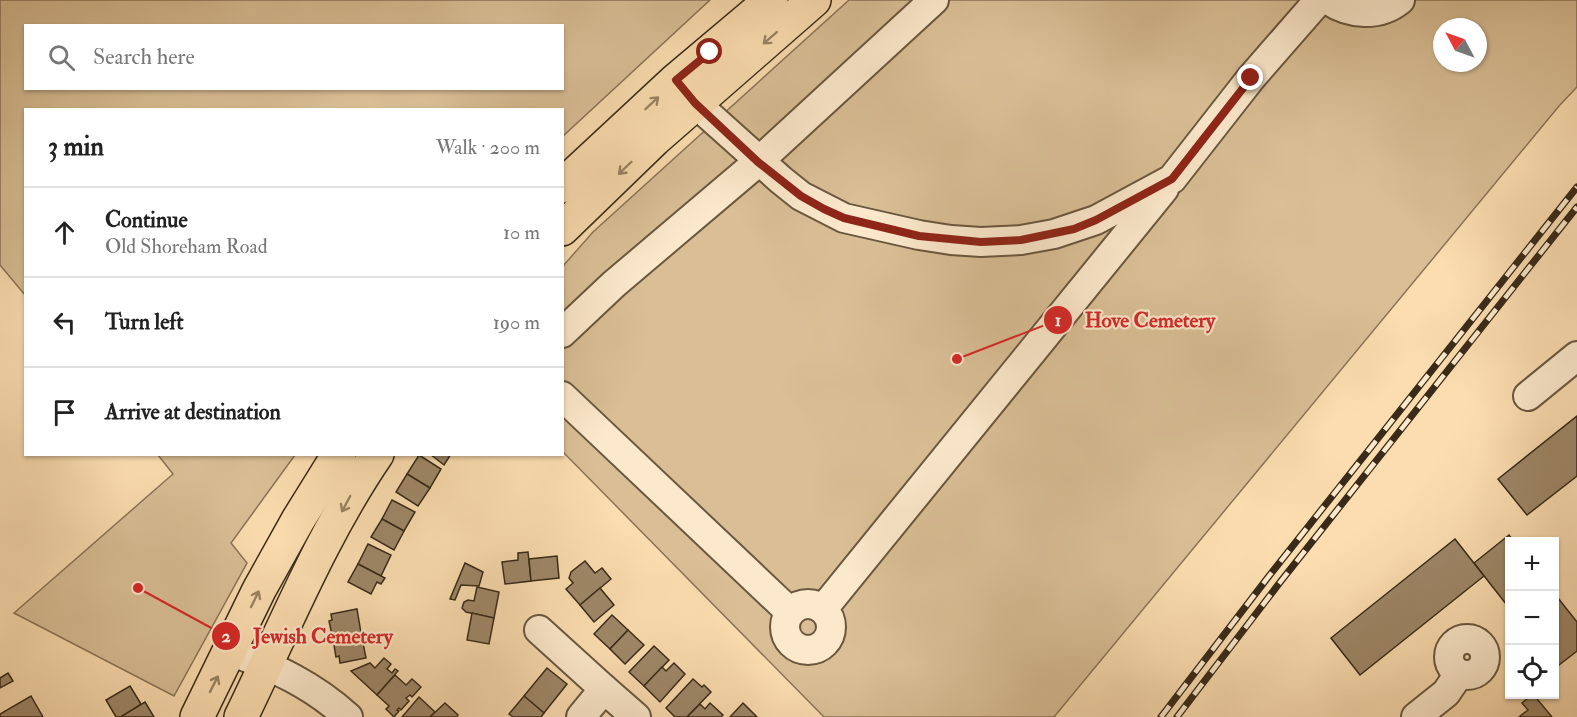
<!DOCTYPE html>
<html lang="en">
<head>
<meta charset="utf-8">
<style>
  :root { --surface:#fff; --page:#f2f2f2; --text:#222; --muted:#767676; --line:#e0e0e0 }
  body { margin:0; font-family:"IM FELL Double Pica",serif; background:var(--page); color:var(--text) }
  .controls { position:absolute; right:18px; bottom:18px; display:grid; overflow:hidden; border-radius:0px; box-shadow:0 2px 4px #0004 }
  .controls button { width:54px; height:54px; display:grid; place-items:center; padding:0; border:0; border-bottom:2px solid var(--line); background:var(--surface); color:var(--text); font:30px sans-serif }
  .compass { position:absolute; left:1433px; top:18px; width:54px; height:54px; border-radius:50%; background:var(--surface); box-shadow:0 2px 4px #0004; rotate:311deg }
  .stop { position:absolute; width:18px; height:18px; margin:-14px; border:4px solid #8f2418; border-radius:50%; background:#fff }
  .stop.end { background:#8f2418; border-color:#fff; box-shadow:0 2px 6px #0008 }
  .list { margin:0; padding:0; list-style:none }
  h2 { display:flex; justify-content:space-between; align-items:center; height:78px; margin:0; padding:0 24px; font-size:26px }
  h2 small { font-size:20px; font-weight:400; color:var(--muted) }
  .list li { display:grid; grid-template-columns:39px 1fr auto; gap:18px; align-items:center; box-sizing:border-box; height:90px; padding:0 24px; border-top:2px solid var(--line) }
  .list b { display:block; font-size:22px; white-space:nowrap }
  .list p { margin:0; font-size:20px; white-space:nowrap; color:var(--muted) }
  .list em { font-size:20px; font-style:normal; color:var(--muted) }
  .icon { flex:none; width:33px; height:33px; fill:none; stroke:currentColor; stroke-width:2; stroke-linecap:round; stroke-linejoin:round }
  .map { position:relative; flex:none; width:1577px; height:717px; overflow:hidden }
  .search { position:absolute; background:var(--surface); box-shadow:0 2px 4px #0004; left:24px; top:24px; width:540px; height:66px; display:flex; align-items:center; gap:15px; box-sizing:border-box; padding:0 21px; border-radius:0px; color:var(--muted); font-size:22px }
  .panel { position:absolute; background:var(--surface); box-shadow:0 2px 4px #0004; left:24px; top:108px; width:540px; height:348px; border-radius:0px }
  .map>svg:first-child { display:block }
</style>
</head>
<body>
<div class="map">
<svg width="1577" height="717" viewBox="0 0 1577 717">
  <rect width="100%" height="100%" fill="#fbddb0"/>
  <filter id="stains"><feTurbulence type="fractalNoise" baseFrequency=".00333" numOctaves="4"/><feColorMatrix values="0 0 0 0 .2 0 0 0 0 .09 0 0 0 0 .02 0 0 0 .5 -.17"/></filter>
  <radialGradient id="worn" r=".72"><stop offset=".6" stop-color="#630" stop-opacity="0"/><stop offset="1" stop-color="#630" stop-opacity=".3"/></radialGradient>
  <g fill="#dabf96" stroke="#8a7458" stroke-width="1.5" fill-rule="evenodd">
    <path d="M0 0H710L563 136 562 110H26L25 295 0 265ZM26 26H562V88H26Z"/>
    <path d="M849 0H1577V87L1559 106 1054 717H824L563 452V266L593 232ZM1442 27H1478V63H1442Z"/>
    <polygon points="158,455 295,455 231,543 247,563 174,696 14,613 173,474"/>
  </g>
  <g fill="#9e8768" stroke="#392a19" stroke-width="1.5">
    <polygon points="1577,416 1577,476 1527,515 1498,479"/>
    <polygon points="430,454 451,454 444,465"/>
    <polygon points="419,455 441,469 430,488 407,474"/>
    <polygon points="407,474 430,488 418,506 396,492"/>
    <polygon points="392,500 415,512 404,531 382,519"/>
    <polygon points="382,519 404,531 394,550 371,537"/>
    <polygon points="1509,535 1514,542 1510,542 1510,609 1474,563"/>
    <polygon points="1455,539 1484,576 1360,675 1331,638"/>
    <polygon points="368,544 391,555 381,576 358,564"/>
    <polygon points="528,552 531,581 505,584 502,562 518,560 518,553"/>
    <polygon points="557,556 559,578 531,581 529,559"/>
    <polygon points="585,561 595,573 602,568 611,579 580,605 566,589 573,583 569,578 571,572"/>
    <polygon points="465,563 483,572 479,586 461,585 455,600 450,599"/>
    <polygon points="358,564 385,578 381,584 377,582 371,594 348,582"/>
    <polygon points="477,587 499,592 494,618 466,612 462,608 464,602 468,600 474,601"/>
    <polygon points="600,588 614,605 594,622 580,605"/>
    <polygon points="1554,593 1577,622 1577,651 1555,668"/>
    <polygon points="357,609 361,633 333,639 329,621 332,620 331,614"/>
    <polygon points="472,613 494,618 489,644 467,640"/>
    <polygon points="612,615 628,630 610,649 594,634"/>
    <polygon points="628,630 644,645 625,664 610,649"/>
    <polygon points="361,633 366,658 340,663 339,656 336,657 333,639"/>
    <polygon points="654,646 669,660 644,686 629,672"/>
    <polygon points="384,658 391,664 387,669 392,673 395,669 398,671 377,695 351,671 370,663 375,668"/>
    <polygon points="674,663 685,674 660,702 644,686 662,667 666,671"/>
    <polygon points="547,668 567,684 544,713 524,696"/>
    <polygon points="8,673 13,681 0,688 0,678"/>
    <polygon points="395,675 406,685 412,679 421,687 412,697 410,695 406,698 409,701 401,710 399,708 397,710 399,711 394,717 386,709 389,706 377,695"/>
    <polygon points="693,679 702,687 704,685 711,692 687,717 675,717 666,708"/>
    <polygon points="130,686 141,704 122,717 116,717 106,700"/>
    <polygon points="1533,694 1552,717 1519,717 1528,710 1522,703"/>
    <polygon points="31,696 43,717 0,717 0,714"/>
    <polygon points="524,696 544,713 541,717 513,717 509,714"/>
    <polygon points="419,697 435,712 430,717 402,717"/>
    <polygon points="145,702 154,717 122,717 122,716"/>
    <polygon points="445,703 458,715 457,717 430,717"/>
    <polygon points="710,703 723,715 721,717 687,717 700,704 705,709"/>
    <polygon points="743,703 757,717 730,717"/>
  </g>
  <g fill="none" stroke-linecap="round" stroke-linejoin="round">
    <g stroke="#6a573f" stroke-width="32">
      <g id="minor">
        <path d="M1328 0C1350 15 1379 17 1400 0"/>
        <polyline points="681,86 695,103 781,180 801,196 844,218 919,235 951,240 981,242 1021,240 1054,234 1096,220 1172,179 1251,78 1319,0"/>
        <polyline points="562,333 614,284 758,162 934,0"/>
        <polyline points="562,396 790,612"/>
        <polyline points="1528,396 1577,356"/>
        <circle cx="808" cy="627" r="23"/>
        <polyline points="823,609 1164,189"/>
        <polyline points="539,630 604,689"/>
        <circle cx="1467" cy="657" r="18"/>
        <path d="M230 651C274 667 313 685 348 717"/>
        <polyline points="581,717 604,689 636,717"/>
        <polyline points="1416,717 1446,693 1459,674"/>
      </g>
    </g>
    <g stroke="#392a19" stroke-width="36">
      <g id="major">
        <polyline points="562,186 676,80 771,0"/>
        <polyline points="562,229 655,139 814,0"/>
        <polyline points="197,717 259,590 298,520 339,454"/>
        <path d="M241 717C284 629 321 536 377 454"/>
      </g>
    </g>
    <use href="#minor" stroke="#fce9cc" stroke-width="28"/>
    <use href="#major" stroke="#fbddb0" stroke-width="33"/>
    <g stroke="#392a19" stroke-width="7">
      <g id="rail">
        <polyline points="1161,717 1269,576 1577,187"/>
        <polyline points="1177,717 1281,581 1577,207"/>
      </g>
    </g>
    <use href="#rail" stroke="#fce9cc" stroke-width="4.5" stroke-dasharray="14" stroke-linecap="butt"/>
  </g>
  <defs><path id="oneway-shaft" d="M-6 0H5M1.5-3L5.5 0L1.5 3" fill="none" stroke-width="1.6" stroke-linecap="round" stroke-linejoin="round" transform="scale(1.5)"/></defs>
  <g stroke="#9a8464">
    <use href="#oneway-shaft" transform="translate(770 38) rotate(139)"/>
    <use href="#oneway-shaft" transform="translate(652 103) rotate(-43)"/>
    <use href="#oneway-shaft" transform="translate(625 168) rotate(136)"/>
    <use href="#oneway-shaft" transform="translate(346 504) rotate(118)"/>
    <use href="#oneway-shaft" transform="translate(255 599) rotate(-64)"/>
    <use href="#oneway-shaft" transform="translate(214 684) rotate(-63)"/>
  </g>
  <g fill="none" stroke-linecap="round" stroke-linejoin="round">
    <polyline stroke="#8f2418" stroke-width="8" points="710,52 676,80 695,103 758,162 801,196 824,209 844,218 919,236 981,242 1021,240 1074,229 1096,220 1172,179 1251,78"/>
  </g>
  <path fill="none" stroke="#d62828" stroke-width="2" d="M957 359L1058 320M138 588L226 636"/>
  <g fill="#d62828" stroke="#fce9cc" stroke-width="2">
    <circle cx="957" cy="359" r="6"/>
    <circle cx="138" cy="588" r="6"/>
    <circle cx="1058" cy="320" r="15"/>
    <circle cx="226" cy="636" r="15"/>
  </g>
  <g font-size="18" text-anchor="middle" font-weight="bold" fill="#fff">
    <text x="1058" y="326">1</text>
    <text x="226" y="642">2</text>
  </g>
  <g font-size="21" text-anchor="middle" font-weight="bold" fill="#d62828" stroke="#fce9cc" stroke-width="4.5" stroke-linejoin="round" paint-order="stroke">
    <text x="1150" y="327">Hove Cemetery</text>
    <text x="323" y="643">Jewish Cemetery</text>
  </g>
  <rect width="100%" height="100%" filter="url(#stains)"/>
  <rect width="100%" height="100%" fill="url(#worn)"/>
</svg>
<div class="controls">
<button>+</button>
<button>−</button>
<button><svg class="icon" aria-label="locate" viewBox="0 0 24 24"><circle cx="12" cy="12" r="6"/><path d="M12 2v4M12 18v4M2 12h4M18 12h4"/></svg></button>
</div>
<svg class="compass" viewBox="-18 -18 36 36"><path d="M0-13l5 13h-10z" fill="#e53935"/><path d="M0 13l5-13h-10z" fill="#767676"/></svg>
<div class="stop" style="left:710px;top:52px"></div>
<div class="stop end" style="left:1251px;top:78px"></div>
<div class="search"><svg class="icon" aria-label="search" viewBox="0 0 24 24"><circle cx="10" cy="10" r="6"/><path d="M15 15l6 6"/></svg>Search here</div>
<section class="panel">
<h2>3 min<small>Walk · 200 m</small></h2>
<ul class="list">
<li><svg class="icon" aria-label="ahead" viewBox="0 0 24 24"><path d="M12 20V5M6 11l6-6 6 6"/></svg><div><b>Continue</b><p>Old Shoreham Road</p></div><em>10 m</em></li>
<li><svg class="icon" aria-label="left" viewBox="0 0 24 24"><path d="M17 20v-9H6M10 6l-5 5 5 5"/></svg><div><b>Turn left</b></div><em>190 m</em></li>
<li><svg class="icon" aria-label="arrive" viewBox="0 0 24 24"><path d="M6 21V4h12l-3 4 3 4H6"/></svg><div><b>Arrive at destination</b></div></li>
</ul>
</section>
</div>
</body>
</html>
